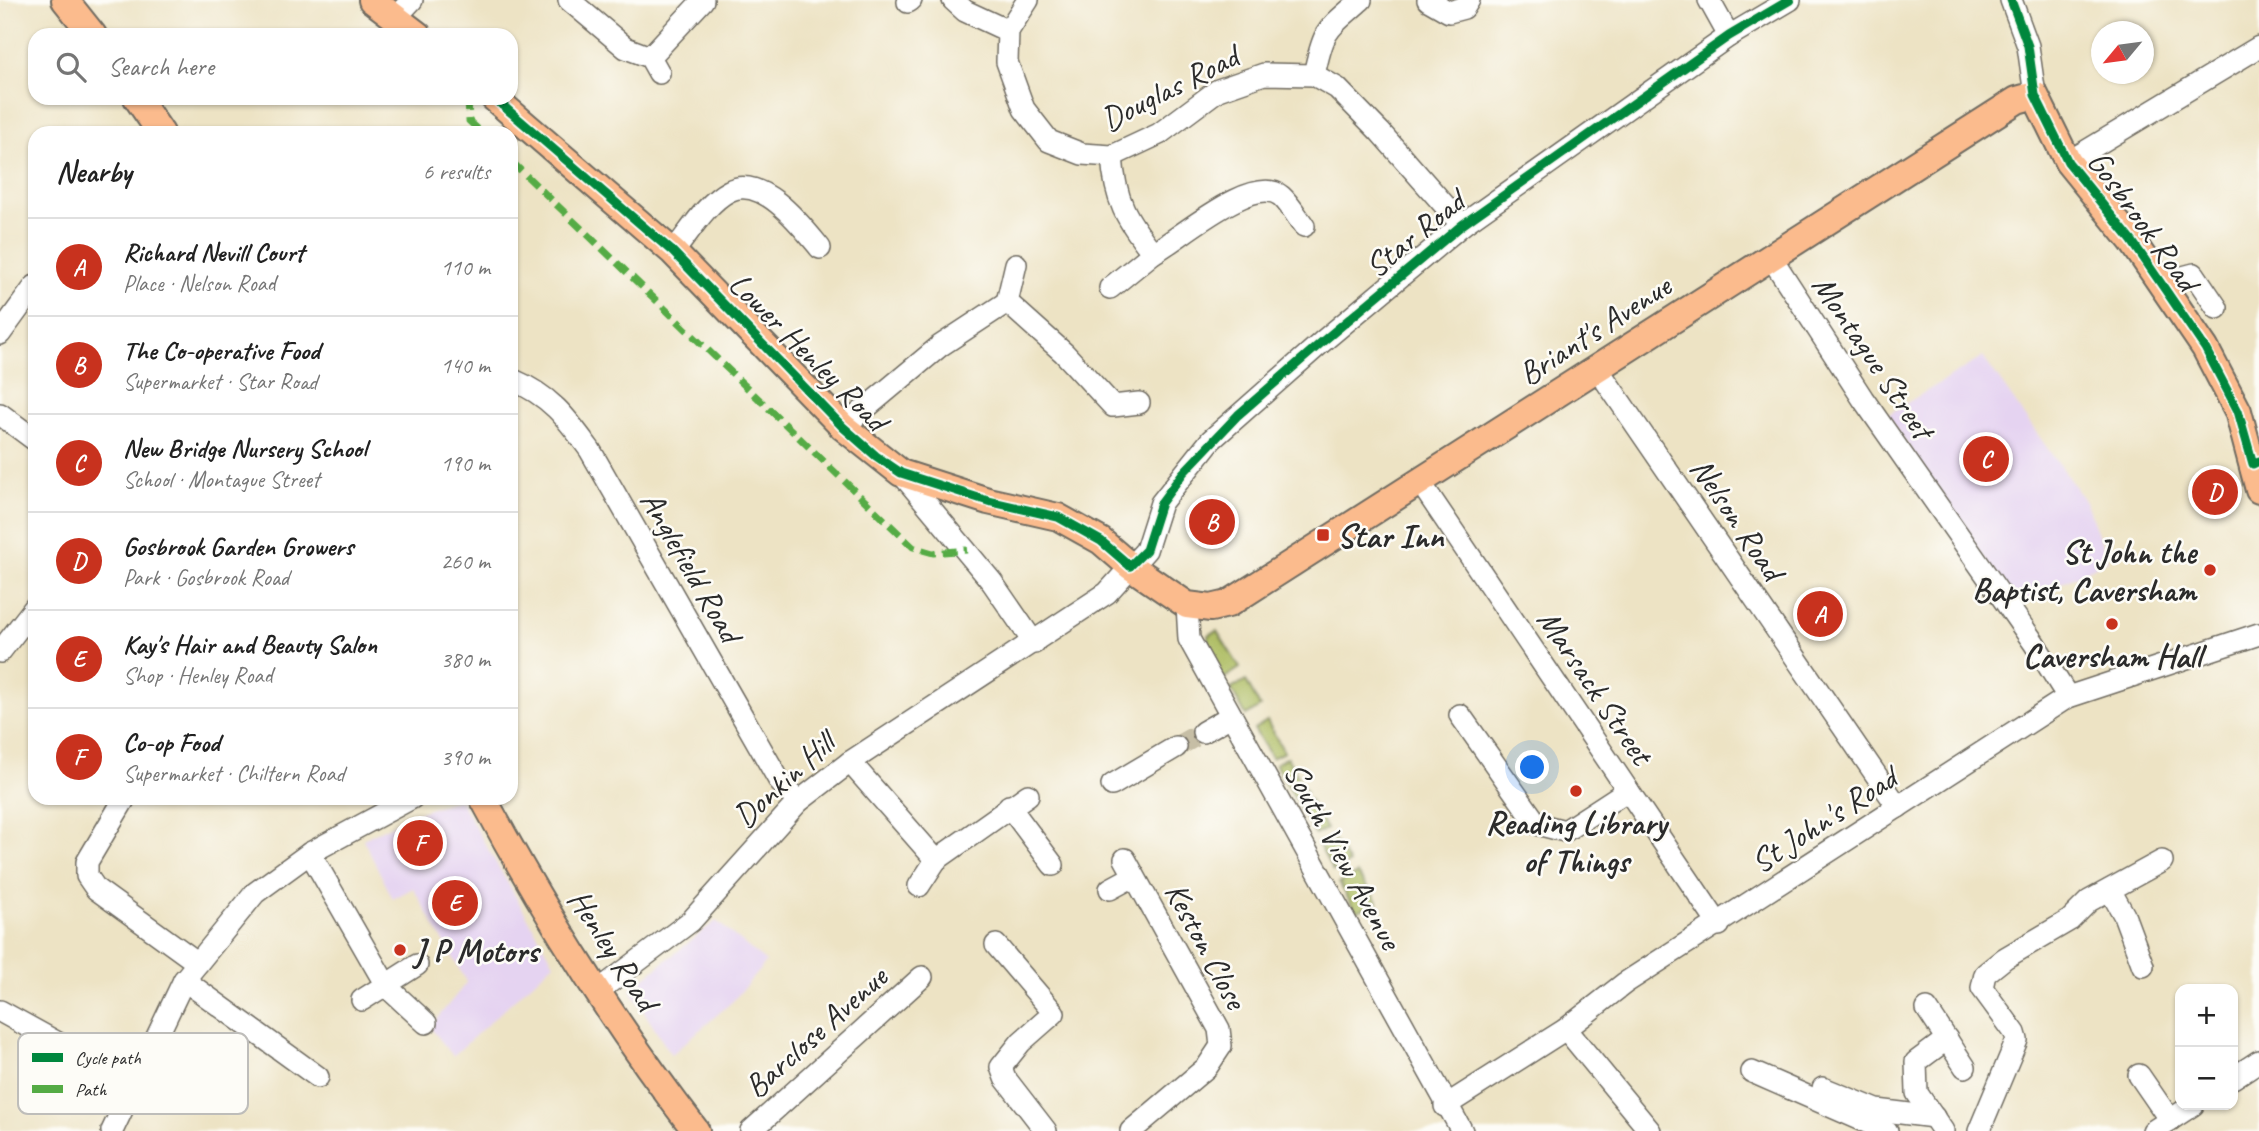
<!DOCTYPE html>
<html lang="en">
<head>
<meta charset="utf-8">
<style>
  :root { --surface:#fff; --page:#f2f2f2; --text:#222; --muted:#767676; --line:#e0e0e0; --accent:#c8321e }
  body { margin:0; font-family:Caveat,sans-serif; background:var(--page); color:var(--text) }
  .controls { position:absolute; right:21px; bottom:21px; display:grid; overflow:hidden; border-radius:14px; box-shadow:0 2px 5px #0004 }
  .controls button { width:63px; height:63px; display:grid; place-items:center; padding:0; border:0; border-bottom:2px solid var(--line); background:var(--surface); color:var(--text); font:35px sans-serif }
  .compass { position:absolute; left:2091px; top:21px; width:63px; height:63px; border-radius:50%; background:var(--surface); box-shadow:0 2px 5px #0004; rotate:241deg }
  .you { position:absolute; left:1533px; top:768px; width:24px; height:24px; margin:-18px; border:5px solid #fff; border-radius:50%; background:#1a73e8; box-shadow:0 0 0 10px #1a73e833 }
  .badge { display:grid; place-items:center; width:46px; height:46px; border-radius:50%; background:var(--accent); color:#fff; font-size:23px; font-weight:700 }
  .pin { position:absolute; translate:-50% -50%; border:4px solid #fff; box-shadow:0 2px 7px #0006 }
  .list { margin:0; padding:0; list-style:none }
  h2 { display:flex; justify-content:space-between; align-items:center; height:91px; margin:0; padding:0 28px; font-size:30px }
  h2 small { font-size:23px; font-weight:400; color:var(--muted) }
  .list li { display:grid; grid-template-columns:46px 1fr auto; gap:21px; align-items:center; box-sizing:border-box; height:98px; padding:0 28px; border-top:2px solid var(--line) }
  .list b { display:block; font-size:26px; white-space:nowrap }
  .list p { margin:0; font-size:23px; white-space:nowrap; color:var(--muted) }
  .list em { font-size:23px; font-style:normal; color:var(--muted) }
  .icon { flex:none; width:38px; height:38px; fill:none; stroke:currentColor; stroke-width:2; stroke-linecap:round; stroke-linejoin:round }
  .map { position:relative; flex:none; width:2259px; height:1131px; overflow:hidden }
  .search { position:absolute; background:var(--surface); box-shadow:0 2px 5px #0004; left:28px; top:28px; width:490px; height:77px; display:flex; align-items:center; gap:18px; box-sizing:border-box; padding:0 24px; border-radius:21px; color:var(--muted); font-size:26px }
  .panel { position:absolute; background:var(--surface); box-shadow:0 2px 5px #0004; left:28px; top:126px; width:490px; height:679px; border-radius:21px }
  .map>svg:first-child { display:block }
</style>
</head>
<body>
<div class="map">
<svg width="2259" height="1131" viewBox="0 0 2259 1131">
  <rect width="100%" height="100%" fill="#fdfcf7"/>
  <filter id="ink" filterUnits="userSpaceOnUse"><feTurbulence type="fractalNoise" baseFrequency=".0143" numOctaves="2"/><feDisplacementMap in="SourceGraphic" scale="14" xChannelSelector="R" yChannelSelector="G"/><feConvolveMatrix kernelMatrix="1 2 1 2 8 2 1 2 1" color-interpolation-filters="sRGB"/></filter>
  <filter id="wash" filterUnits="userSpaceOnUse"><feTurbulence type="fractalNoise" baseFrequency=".00686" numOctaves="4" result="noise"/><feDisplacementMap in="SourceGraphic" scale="28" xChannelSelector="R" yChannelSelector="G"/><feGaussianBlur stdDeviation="1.57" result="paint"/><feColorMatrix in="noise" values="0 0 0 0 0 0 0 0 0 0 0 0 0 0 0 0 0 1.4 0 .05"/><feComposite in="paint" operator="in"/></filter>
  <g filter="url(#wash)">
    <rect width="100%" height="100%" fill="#ede3c4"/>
    <g fill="#e5d3f1">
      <polygon points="1983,357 2086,503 2108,560 2016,605 1887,415"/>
      <polygon points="459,799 554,963 453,1056 430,1027 467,982 413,888 393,899 363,839 417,813"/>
      <polygon points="716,921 766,962 733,1001 671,1055 630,989"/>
    </g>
    <g fill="#acbb5e" stroke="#6c7344" stroke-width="2">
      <polygon points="1217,631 1240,668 1223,679 1208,652 1208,635"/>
      <polygon points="1246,681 1260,707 1246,716 1231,689"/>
      <polygon points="1267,721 1284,752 1272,758 1254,729"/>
      <polygon points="1287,757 1306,792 1295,799 1275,764"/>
      <polygon points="1309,799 1326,829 1315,835 1298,806"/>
      <polygon points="1332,837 1349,863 1333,871 1319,845"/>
      <polygon points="1357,874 1378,902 1356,912 1339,883"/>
    </g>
  </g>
  <g filter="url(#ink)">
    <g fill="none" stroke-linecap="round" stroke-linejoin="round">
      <polyline stroke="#c6bea5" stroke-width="21" stroke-dasharray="21 10" stroke-linecap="butt" points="1176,747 1203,732"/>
      <g stroke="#6f6b61" stroke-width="24">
        <g id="minor">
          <polyline points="569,0 626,48 650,57 659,73"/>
          <polyline points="953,0 965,11 1008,31"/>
          <polyline points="1028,0 1008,31 1007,62 1024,109 1049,141 1082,154 1112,156 1159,134 1218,90 1264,74 1314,75 1337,88 1380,132 1462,225"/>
          <polyline points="1428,0 1449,12 1464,8 1469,0"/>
          <polyline points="1709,0 1729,36"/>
          <polyline points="2011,0 2028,46 2035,95"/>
          <polyline points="908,2 911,0"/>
          <polyline points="396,17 412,0"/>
          <polyline points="650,57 703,0"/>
          <path d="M1314 75C1324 28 1326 31 1361 0"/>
          <path d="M1112 156C1115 201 1126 219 1153 253 1178 240 1253 173 1281 196 1290 204 1297 217 1304 226"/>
          <polyline points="2068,162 2259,47"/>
          <path d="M673 252C689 233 706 203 729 191 762 174 802 226 820 248"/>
          <polyline points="1771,257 1863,399 2034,643 2068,697"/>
          <polyline points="1110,288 1153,253"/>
          <polyline points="2163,288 2175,279 2194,274 2217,308"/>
          <polyline points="1007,302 1016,264"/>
          <polyline points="0,334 35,286"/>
          <polyline points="1597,368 1898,807"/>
          <path d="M511 379C551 396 566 417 590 450L780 782 798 802"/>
          <polyline points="0,414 35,440"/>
          <polyline points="843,427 940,346 1007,302 1064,353 1113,406 1139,403"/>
          <polyline points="901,473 992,582 1034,643"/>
          <polyline points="1420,482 1719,925"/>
          <polyline points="1187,605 1189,639 1462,1131"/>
          <polyline points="0,652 35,607"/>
          <polyline points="1460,715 1537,824 1565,831 1628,790"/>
          <polyline points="1203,732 1231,716"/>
          <polyline points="850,762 936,860 919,886"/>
          <polyline points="1112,785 1176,747"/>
          <polyline points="125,798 87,862 87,876 96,889 198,963"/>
          <polyline points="1009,806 1053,865"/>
          <polyline points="310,853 387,987 426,1023"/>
          <polyline points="1125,859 1219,1029 1221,1046 1207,1067 1131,1131"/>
          <polyline points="936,860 1028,795"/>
          <polyline points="1110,889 1134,876"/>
          <polyline points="2110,890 2124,915 2143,966"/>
          <polyline points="996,945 1054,1013 1021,1042 1001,1067 1005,1078 1046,1131"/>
          <polyline points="184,980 318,1077"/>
          <polyline points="598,991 691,921 798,802 850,762 1107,593 1146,550 1161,503 1211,440 1322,342 1462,225 1729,36 1790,0"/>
          <polyline points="362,1000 417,965"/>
          <polyline points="1927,1009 1965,1067"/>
          <polyline points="0,1011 136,1086"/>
          <polyline points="1566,1029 1650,1131"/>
          <polyline points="1752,1072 1887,1131"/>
          <polyline points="2139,1075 2170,1120"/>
          <polyline points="2233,1078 2259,1061"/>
          <polyline points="1823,1088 1877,1110 1934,1117"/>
          <polyline points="1445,1106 1566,1029 1625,983 2068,697 2259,634"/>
          <polyline points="112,1131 184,980 255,893 310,853 412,798"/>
          <polyline points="751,1131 922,977"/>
          <polyline points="1943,1131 1917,1093 1916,1062 1947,1039"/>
          <polyline points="1979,1131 2017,1040 2015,1033 1982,988 1985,974 2005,958 2070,920 2089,901 2162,861"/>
          <polyline points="2153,1131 2193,1105"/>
        </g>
      </g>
      <g stroke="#6f6b61" stroke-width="30">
        <g id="major">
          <polyline points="65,0 93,35"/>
          <polyline points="372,0 418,35"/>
          <polyline points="137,98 161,133"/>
          <polyline points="494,98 673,252 843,427 901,473 988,501 1058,517 1101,541 1130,566 1187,605 1211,608 1228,604 2017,100 2035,95 2068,162 2132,241 2205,348 2238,411 2259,490"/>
          <path d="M483 798C545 914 616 1027 696 1131"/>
        </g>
      </g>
      <use href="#minor" stroke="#fff" stroke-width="21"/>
      <use href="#major" stroke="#fbbb8d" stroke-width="26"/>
      <g stroke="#54ab44" stroke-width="7" stroke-dasharray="14 7" stroke-linecap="butt">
        <polyline points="468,98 469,121 482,133"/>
        <polyline points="511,161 913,547 933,553 967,550"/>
      </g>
      <g stroke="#fdfcf7" stroke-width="13">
        <g id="cycleway">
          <polyline points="2011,0 2028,46 2035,95 2068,162 2132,241 2205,348 2238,411 2253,464 2259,461"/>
          <polyline points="494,98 673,252 843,427 876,456 901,473 988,501 1058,517 1101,541 1130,566"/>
          <polyline points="1130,566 1146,550 1161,503 1183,473 1238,415 1322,342 1462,225 1729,36 1790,0"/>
        </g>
      </g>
      <use href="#cycleway" stroke="#00873e" stroke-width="9"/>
    </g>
  </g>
  <g fill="#c8321e" stroke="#fdfcf7" stroke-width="2.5">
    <rect x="1316" y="528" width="14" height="14" rx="3.5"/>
    <circle cx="2210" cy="570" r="7"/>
    <circle cx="2112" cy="624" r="7"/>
    <circle cx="1576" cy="791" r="7"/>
    <circle cx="400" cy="950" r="7"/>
  </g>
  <g text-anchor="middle" stroke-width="5" stroke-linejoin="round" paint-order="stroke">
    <g font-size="33" fill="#2b2b2b" stroke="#fdfcf7">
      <text transform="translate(1169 87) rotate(-27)" y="12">Douglas Road</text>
      <text transform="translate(2144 220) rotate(54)" y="12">Gosbrook Road</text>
      <text transform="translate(1414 233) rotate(-39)" y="12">Star Road</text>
      <text transform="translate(1594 329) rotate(-33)" y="12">Briant's Avenue</text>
      <text transform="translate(809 351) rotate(45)" y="12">Lower Henley Road</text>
      <text transform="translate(1874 356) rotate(56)" y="12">Montague Street</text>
      <text transform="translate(1738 518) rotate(56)" y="12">Nelson Road</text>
      <text transform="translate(692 566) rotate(60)" y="12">Anglefield Road</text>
      <text transform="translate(1596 686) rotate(56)" y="12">Marsack Street</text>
      <text transform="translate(783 779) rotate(-42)" y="12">Donkin Hill</text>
      <text transform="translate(1823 819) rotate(-33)" y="12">St John's Road</text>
      <text transform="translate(1344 855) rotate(61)" y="12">South View Avenue</text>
      <text transform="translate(1207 945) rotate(62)" y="12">Keston Close</text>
      <text transform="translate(614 949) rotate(57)" y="12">Henley Road</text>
      <text transform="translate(815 1031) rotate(-42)" y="12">Barclose Avenue</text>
    </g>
    <g font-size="33" font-weight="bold" fill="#2b2b2b" stroke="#fdfcf7" text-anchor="start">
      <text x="1337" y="547">Star Inn</text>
      <text x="2196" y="563" text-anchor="end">St John the<tspan x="2196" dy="38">Baptist, Caversham</tspan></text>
      <text x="2112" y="667" text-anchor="middle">Caversham Hall</text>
      <text x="1576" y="834" text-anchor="middle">Reading Library<tspan x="1576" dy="38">of Things</tspan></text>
      <text x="414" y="962">J P Motors</text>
    </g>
  </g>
  <rect x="18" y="1033" width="230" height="81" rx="10" fill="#fdfcf7" stroke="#bebdba" stroke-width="2"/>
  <rect x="32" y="1053" width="31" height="9" fill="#00873e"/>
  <rect x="32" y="1085" width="31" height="8" fill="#54ab44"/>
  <g font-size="19" fill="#2b2b2b">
    <text x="75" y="1064">Cycle path</text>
    <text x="75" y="1096">Path</text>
  </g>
</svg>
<div class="controls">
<button>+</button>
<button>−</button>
</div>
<svg class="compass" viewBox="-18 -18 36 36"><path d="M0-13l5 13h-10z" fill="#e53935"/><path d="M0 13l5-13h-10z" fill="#767676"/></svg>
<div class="you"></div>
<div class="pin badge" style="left:1820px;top:614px">A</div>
<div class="pin badge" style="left:1212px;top:522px">B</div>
<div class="pin badge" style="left:1986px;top:459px">C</div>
<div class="pin badge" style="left:2215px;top:492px">D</div>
<div class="pin badge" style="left:455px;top:903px">E</div>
<div class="pin badge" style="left:420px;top:843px">F</div>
<div class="search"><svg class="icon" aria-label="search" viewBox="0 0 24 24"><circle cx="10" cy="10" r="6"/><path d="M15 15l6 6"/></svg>Search here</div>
<section class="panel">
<h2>Nearby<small>6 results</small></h2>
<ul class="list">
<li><span class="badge">A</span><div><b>Richard Nevill Court</b><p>Place · Nelson Road</p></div><em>110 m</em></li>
<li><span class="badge">B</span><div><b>The Co-operative Food</b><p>Supermarket · Star Road</p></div><em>140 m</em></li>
<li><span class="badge">C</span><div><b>New Bridge Nursery School</b><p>School · Montague Street</p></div><em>190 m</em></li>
<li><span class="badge">D</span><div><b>Gosbrook Garden Growers</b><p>Park · Gosbrook Road</p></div><em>260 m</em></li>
<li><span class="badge">E</span><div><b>Kay's Hair and Beauty Salon</b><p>Shop · Henley Road</p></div><em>380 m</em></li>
<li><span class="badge">F</span><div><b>Co-op Food</b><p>Supermarket · Chiltern Road</p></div><em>390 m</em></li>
</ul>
</section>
</div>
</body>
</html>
